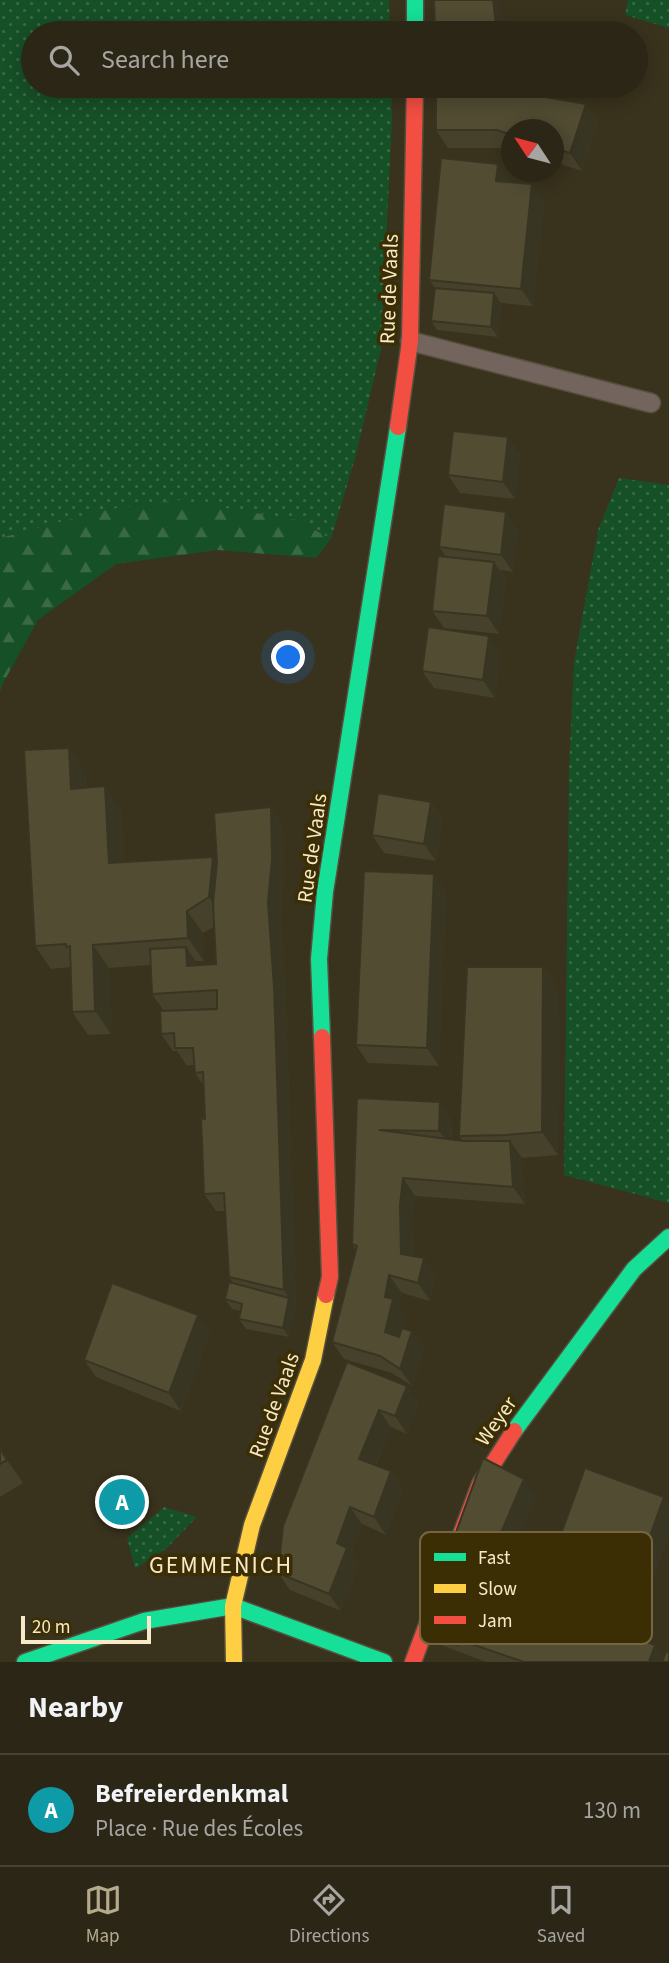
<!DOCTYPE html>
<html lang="en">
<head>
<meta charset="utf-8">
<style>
  :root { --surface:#2b2616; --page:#373223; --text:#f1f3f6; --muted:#a6a5a1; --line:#474335; --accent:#b5aa8c }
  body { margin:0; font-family:"Source Sans 3",sans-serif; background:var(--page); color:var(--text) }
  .compass { position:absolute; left:501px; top:119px; width:63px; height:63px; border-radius:50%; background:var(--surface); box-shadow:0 4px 18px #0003; rotate:306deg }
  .scale { position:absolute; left:21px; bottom:18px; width:130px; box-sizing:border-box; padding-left:7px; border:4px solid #f8eac7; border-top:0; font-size:19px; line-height:24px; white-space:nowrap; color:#f8eac7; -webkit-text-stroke:5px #3b2e05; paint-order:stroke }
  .you { position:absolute; left:289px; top:658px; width:24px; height:24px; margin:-18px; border:5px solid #fff; border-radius:50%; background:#1a73e8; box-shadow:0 0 0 10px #1a73e833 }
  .badge { display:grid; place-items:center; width:46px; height:46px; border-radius:50%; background:var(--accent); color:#fff; font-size:23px; font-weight:700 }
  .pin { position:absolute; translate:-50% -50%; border:4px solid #fff; box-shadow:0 2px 7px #0006 }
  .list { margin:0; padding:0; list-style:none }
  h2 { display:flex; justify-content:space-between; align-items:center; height:91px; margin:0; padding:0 28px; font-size:30px }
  h2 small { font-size:23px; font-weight:400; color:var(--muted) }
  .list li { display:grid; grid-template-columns:46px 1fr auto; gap:21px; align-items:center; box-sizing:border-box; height:112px; padding:0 28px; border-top:2px solid var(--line) }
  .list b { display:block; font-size:26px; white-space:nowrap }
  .list p { margin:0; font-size:23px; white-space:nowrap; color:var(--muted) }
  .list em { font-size:23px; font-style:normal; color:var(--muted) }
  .icon { flex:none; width:38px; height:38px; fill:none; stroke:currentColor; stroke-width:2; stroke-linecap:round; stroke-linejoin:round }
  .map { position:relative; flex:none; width:669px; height:1662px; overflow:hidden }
  .search { position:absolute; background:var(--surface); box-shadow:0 4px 18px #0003; left:21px; right:21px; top:21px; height:77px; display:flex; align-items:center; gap:18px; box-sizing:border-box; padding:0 24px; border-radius:38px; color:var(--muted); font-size:26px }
  .sheet { height:203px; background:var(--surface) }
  nav { display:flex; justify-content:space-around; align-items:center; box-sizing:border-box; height:98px; border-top:2px solid var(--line); background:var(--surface); font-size:19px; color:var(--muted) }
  nav a { display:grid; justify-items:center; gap:4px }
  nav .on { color:var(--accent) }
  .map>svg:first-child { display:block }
</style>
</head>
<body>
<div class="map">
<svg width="669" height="1662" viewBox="0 0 669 1662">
  <defs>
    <pattern id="green-dots" width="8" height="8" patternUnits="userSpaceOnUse" patternTransform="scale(1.75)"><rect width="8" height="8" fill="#165027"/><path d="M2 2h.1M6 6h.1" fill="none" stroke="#396945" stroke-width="1.8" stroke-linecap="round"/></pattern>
    <pattern id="forest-firs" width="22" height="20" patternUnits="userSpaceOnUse" patternTransform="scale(1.75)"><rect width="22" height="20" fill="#165027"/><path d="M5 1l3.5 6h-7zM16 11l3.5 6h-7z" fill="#396945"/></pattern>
  </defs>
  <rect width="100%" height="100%" fill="#39321d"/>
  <g fill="url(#green-dots)">
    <polygon points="0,0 389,0 390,33 33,33 33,86 391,86 392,118 381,349 356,455 331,539 297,520 110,509 0,538"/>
    <polygon points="628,0 669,0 669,28 625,15"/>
    <polygon points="619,478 669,485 669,1203 564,1175 569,769 574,662 598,530"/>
    <polygon points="164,1507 197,1517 167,1548 135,1569 127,1538"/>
  </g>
  <polygon fill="url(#forest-firs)" points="179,500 297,520 331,539 316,558 217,550 116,564 38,620 2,685 0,693 0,538 110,509"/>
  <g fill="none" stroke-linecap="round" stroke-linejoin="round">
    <g stroke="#554f3b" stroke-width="21">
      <polyline id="lane" points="410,341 651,403"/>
    </g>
    <g stroke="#554f3b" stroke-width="19">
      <g id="fast">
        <polyline points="415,0 415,33"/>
        <polyline points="322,1037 319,959 325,892 398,427"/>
        <polyline points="514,1431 634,1269 669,1237"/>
        <polyline points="25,1662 144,1621 233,1606 384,1662"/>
      </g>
    </g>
    <g stroke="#554f3b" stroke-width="19">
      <polyline id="slow" points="234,1662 233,1606 252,1525 313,1360 326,1295"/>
    </g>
    <g stroke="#554f3b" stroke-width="19">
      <g id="jam">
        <polyline points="398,427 410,341 415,86"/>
        <polyline points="322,1037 330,1277 326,1295"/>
        <polyline points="413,1662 480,1484 514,1431"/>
      </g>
    </g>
    <use href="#lane" stroke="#74645e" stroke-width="18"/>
    <use href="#fast" stroke="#16e098" stroke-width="16"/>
    <use href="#slow" stroke="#ffcf43" stroke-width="16"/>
    <use href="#jam" stroke="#f24e42" stroke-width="16"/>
  </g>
  <g fill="#46412b" fill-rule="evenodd">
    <polygon points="509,86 510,91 586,104 598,122 582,171 554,162 554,130 512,130 512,148 448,148 436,130 442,89"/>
    <polygon points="498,164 510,182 532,184 544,202 533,306 501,303 498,337 437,330 431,321 435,288 429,280"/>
    <polygon points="508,437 520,454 515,499 460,493 448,475"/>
    <polygon points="518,529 513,572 500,570 506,579 499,634 444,628 432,611 446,557 439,547"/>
    <polygon points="501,653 495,698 434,688 422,671"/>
    <path d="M85 771 86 788 121 809 124 862 213 857 217 863 283 824 284 876 281 919 286 1004 296 1308 289 1337 246 1329 239 1319 241 1311 232 1309 225 1299 234 1284 229 1277 225 1211H216L204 1194 205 1119 203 1085 195 1073 194 1065 187 1066 177 1051H173L161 1034 217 1009V1008L164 1011 152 994 150 965 109 968 111 1034 88 1035 72 1012 71 967 51 969 35 946ZM214 927 216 964 198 965 196 961H204L203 933Z"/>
    <polygon points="431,802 443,819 436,861 384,853 372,835"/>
    <polygon points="446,891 439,1066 368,1063 356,1045"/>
    <polygon points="543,967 559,990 558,1155 522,1158 525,1204 415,1196 412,1222 413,1256 424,1258 436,1276 430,1301 402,1293 398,1307 405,1316 402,1328 424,1348 412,1386 392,1373 344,1359 332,1342 356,1251 352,1244 357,1098 452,1119 452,1140 463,1141 459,1136"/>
    <polygon points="210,1333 181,1411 96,1377 84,1360"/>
    <polygon points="347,1362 419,1403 407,1434 391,1427 376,1465 403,1488 386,1535 362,1524 351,1554 359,1566 341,1611 290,1590 278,1573"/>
    <polygon points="0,1446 23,1483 0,1497"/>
    <polygon points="536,1497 509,1559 492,1584 558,1605 575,1552 573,1551 561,1534 664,1497 669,1505 669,1533 632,1637 664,1657 669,1662 486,1662 433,1642 426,1632 449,1576 443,1568"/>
  </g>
  <g fill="#393523">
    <polygon points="493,0 495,0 504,14 507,33 497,33"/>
    <polygon points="503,86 509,86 510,106 503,97"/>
    <polygon points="586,104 598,122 582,171 570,153"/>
    <polygon points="498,164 510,181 508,198 496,181"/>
    <polygon points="532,184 544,202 533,306 521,289"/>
    <polygon points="494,293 501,303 498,337 491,327"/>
    <polygon points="508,437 520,454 515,499 503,482"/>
    <polygon points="506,512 518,529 513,572 501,555"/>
    <polygon points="494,562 506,579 499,634 487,616"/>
    <polygon points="489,636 501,653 495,698 483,680"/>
    <polygon points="69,748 85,771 87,812 71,789"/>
    <polygon points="105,786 121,809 125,886 109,863"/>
    <polygon points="431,802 443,819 436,861 424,844"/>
    <polygon points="271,807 283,824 284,876 281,919 286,1004 296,1308 289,1337 283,1328 289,1298 284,1290 268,902"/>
    <polygon points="213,857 229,880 225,920 209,897"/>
    <polygon points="434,874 446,891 439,1066 427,1048"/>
    <polygon points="187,911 203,933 204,961 188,938"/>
    <polygon points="93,945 109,968 111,1034 95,1011"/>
    <polygon points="186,947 198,964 199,983 187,966"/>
    <polygon points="543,967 559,990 558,1155 542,1132"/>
    <polygon points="440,1102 452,1119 451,1148 439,1131"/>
    <polygon points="510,1141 522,1158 525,1204 513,1187"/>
    <polygon points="403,1178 415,1196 412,1222 413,1271 401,1254 400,1205"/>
    <polygon points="424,1258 436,1276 430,1301 418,1283"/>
    <polygon points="389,1275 402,1293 398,1307 405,1316 397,1349 385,1332 385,1297"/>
    <polygon points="198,1315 210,1333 181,1411 169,1393"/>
    <polygon points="412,1331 424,1348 412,1386 400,1369"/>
    <polygon points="407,1386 419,1403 407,1434 395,1416"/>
    <polygon points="379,1410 391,1427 371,1476 359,1459"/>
    <polygon points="0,1446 23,1483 7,1460 0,1449"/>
    <polygon points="391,1471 403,1488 386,1535 374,1517"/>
    <polygon points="524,1479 536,1497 509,1559 485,1596 473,1578"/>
    <polygon points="664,1497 669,1505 669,1533 628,1649 616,1631"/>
    <polygon points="350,1507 362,1524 351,1554 359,1566 341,1611 329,1594 337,1543"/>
    <polygon points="655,1645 667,1662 649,1662"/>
  </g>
  <g fill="#514c32" stroke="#393523" stroke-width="2">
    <polygon points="434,0 493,0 497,33 435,33"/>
    <polygon points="442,86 503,86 503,90 498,89 442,89"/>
    <polygon points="436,89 498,89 586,104 570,153 554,148 554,130 512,130 512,135 497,130 436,130"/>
    <polygon points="441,158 498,164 496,181 532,184 521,289 429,280"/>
    <polygon points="435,288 494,293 491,327 431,321"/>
    <polygon points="453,431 508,437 503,482 448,475"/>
    <polygon points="444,504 506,512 501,555 439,547"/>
    <polygon points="438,556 494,562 487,616 432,611"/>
    <polygon points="428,627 489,636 483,680 422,671"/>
    <polygon points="69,748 71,789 105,786 109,863 213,857 209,897 187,911 188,938 93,945 95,1011 72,1012 70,946 66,947 66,944 35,946 24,750"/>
    <polygon points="378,793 431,802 424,844 372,835"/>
    <polygon points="271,807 272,859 268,902 274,987 284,1290 229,1277 224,1193 204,1194 201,1118 205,1119 203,1072 195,1073 193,1048 175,1048 174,1033 161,1034 160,1011 217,1009 217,990 152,994 150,949 186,947 187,966 216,964 213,903 217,863 214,813"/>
    <polygon points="364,871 434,874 427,1048 356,1045"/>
    <polygon points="467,967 543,967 542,1132 506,1135 459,1136"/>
    <polygon points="357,1098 440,1102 439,1131 379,1130 463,1141 510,1141 513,1187 403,1178 400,1205 401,1254 424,1258 418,1283 389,1275 385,1297 393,1299 385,1332 399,1337 402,1328 412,1331 400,1369 380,1356 332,1342 357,1246 352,1244"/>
    <polygon points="229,1282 289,1298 283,1328 239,1319 242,1304 225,1299"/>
    <polygon points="112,1283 198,1315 169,1393 84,1360"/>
    <polygon points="347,1362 407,1386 395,1416 379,1410 359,1459 391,1471 374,1517 350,1507 337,1543 347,1548 329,1594 278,1573 283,1526"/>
    <polygon points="0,1449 7,1460 0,1464"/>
    <polygon points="483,1458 524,1479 497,1542 473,1578 443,1568"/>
    <polygon points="585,1468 664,1497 616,1631 655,1645 649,1662 524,1662 451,1637 473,1578 558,1605 578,1542 561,1534"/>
    <polygon points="449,1576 471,1584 451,1637 457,1645 426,1632"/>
    <polygon points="666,1652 669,1652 669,1662 662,1662"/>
  </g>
  <g text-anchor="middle" stroke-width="7" stroke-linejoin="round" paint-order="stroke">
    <g font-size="21" fill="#f8eac7" stroke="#3b2e05">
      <text transform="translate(389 289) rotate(-88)" y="7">Rue de Vaals</text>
      <text transform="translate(312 848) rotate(-82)" y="7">Rue de Vaals</text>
      <text transform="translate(274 1405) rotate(-70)" y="7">Rue de Vaals</text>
      <text transform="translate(496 1421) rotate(-55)" y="7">Weyer</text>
    </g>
    <g font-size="24" letter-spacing="2" fill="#f8eac7" stroke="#3b2e05">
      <text x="221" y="1573">GEMMENICH</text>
    </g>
  </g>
  <rect x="420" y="1532" width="232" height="112" rx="10" fill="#3b2e05" stroke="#74663f" stroke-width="2"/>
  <rect x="434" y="1553" width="32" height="8" fill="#16e098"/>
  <rect x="434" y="1584" width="32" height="9" fill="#ffcf43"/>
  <rect x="434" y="1616" width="32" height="8" fill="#f24e42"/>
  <g font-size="19" fill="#f8eac7">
    <text x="478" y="1564">Fast</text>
    <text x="478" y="1595">Slow</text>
    <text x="478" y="1627">Jam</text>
  </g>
</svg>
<svg class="compass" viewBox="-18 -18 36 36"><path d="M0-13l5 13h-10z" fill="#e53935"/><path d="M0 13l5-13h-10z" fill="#a6a5a1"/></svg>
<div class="scale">20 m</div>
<div class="you"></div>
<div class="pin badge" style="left:122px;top:1502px;background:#0f9aa8">A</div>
<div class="search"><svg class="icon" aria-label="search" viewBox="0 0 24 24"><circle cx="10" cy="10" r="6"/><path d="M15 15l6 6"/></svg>Search here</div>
</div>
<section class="sheet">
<h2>Nearby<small></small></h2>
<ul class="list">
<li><span class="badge" style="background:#0f9aa8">A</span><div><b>Befreierdenkmal</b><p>Place · Rue des Écoles</p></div><em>130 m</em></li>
</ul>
</section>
<nav>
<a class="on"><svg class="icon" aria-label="map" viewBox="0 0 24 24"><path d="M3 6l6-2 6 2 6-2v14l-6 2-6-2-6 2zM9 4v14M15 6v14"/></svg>Map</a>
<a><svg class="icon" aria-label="directions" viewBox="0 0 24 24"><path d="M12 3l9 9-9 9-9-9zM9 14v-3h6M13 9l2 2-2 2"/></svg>Directions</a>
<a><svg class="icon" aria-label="saved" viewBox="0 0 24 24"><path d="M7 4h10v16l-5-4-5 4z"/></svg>Saved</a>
</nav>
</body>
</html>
